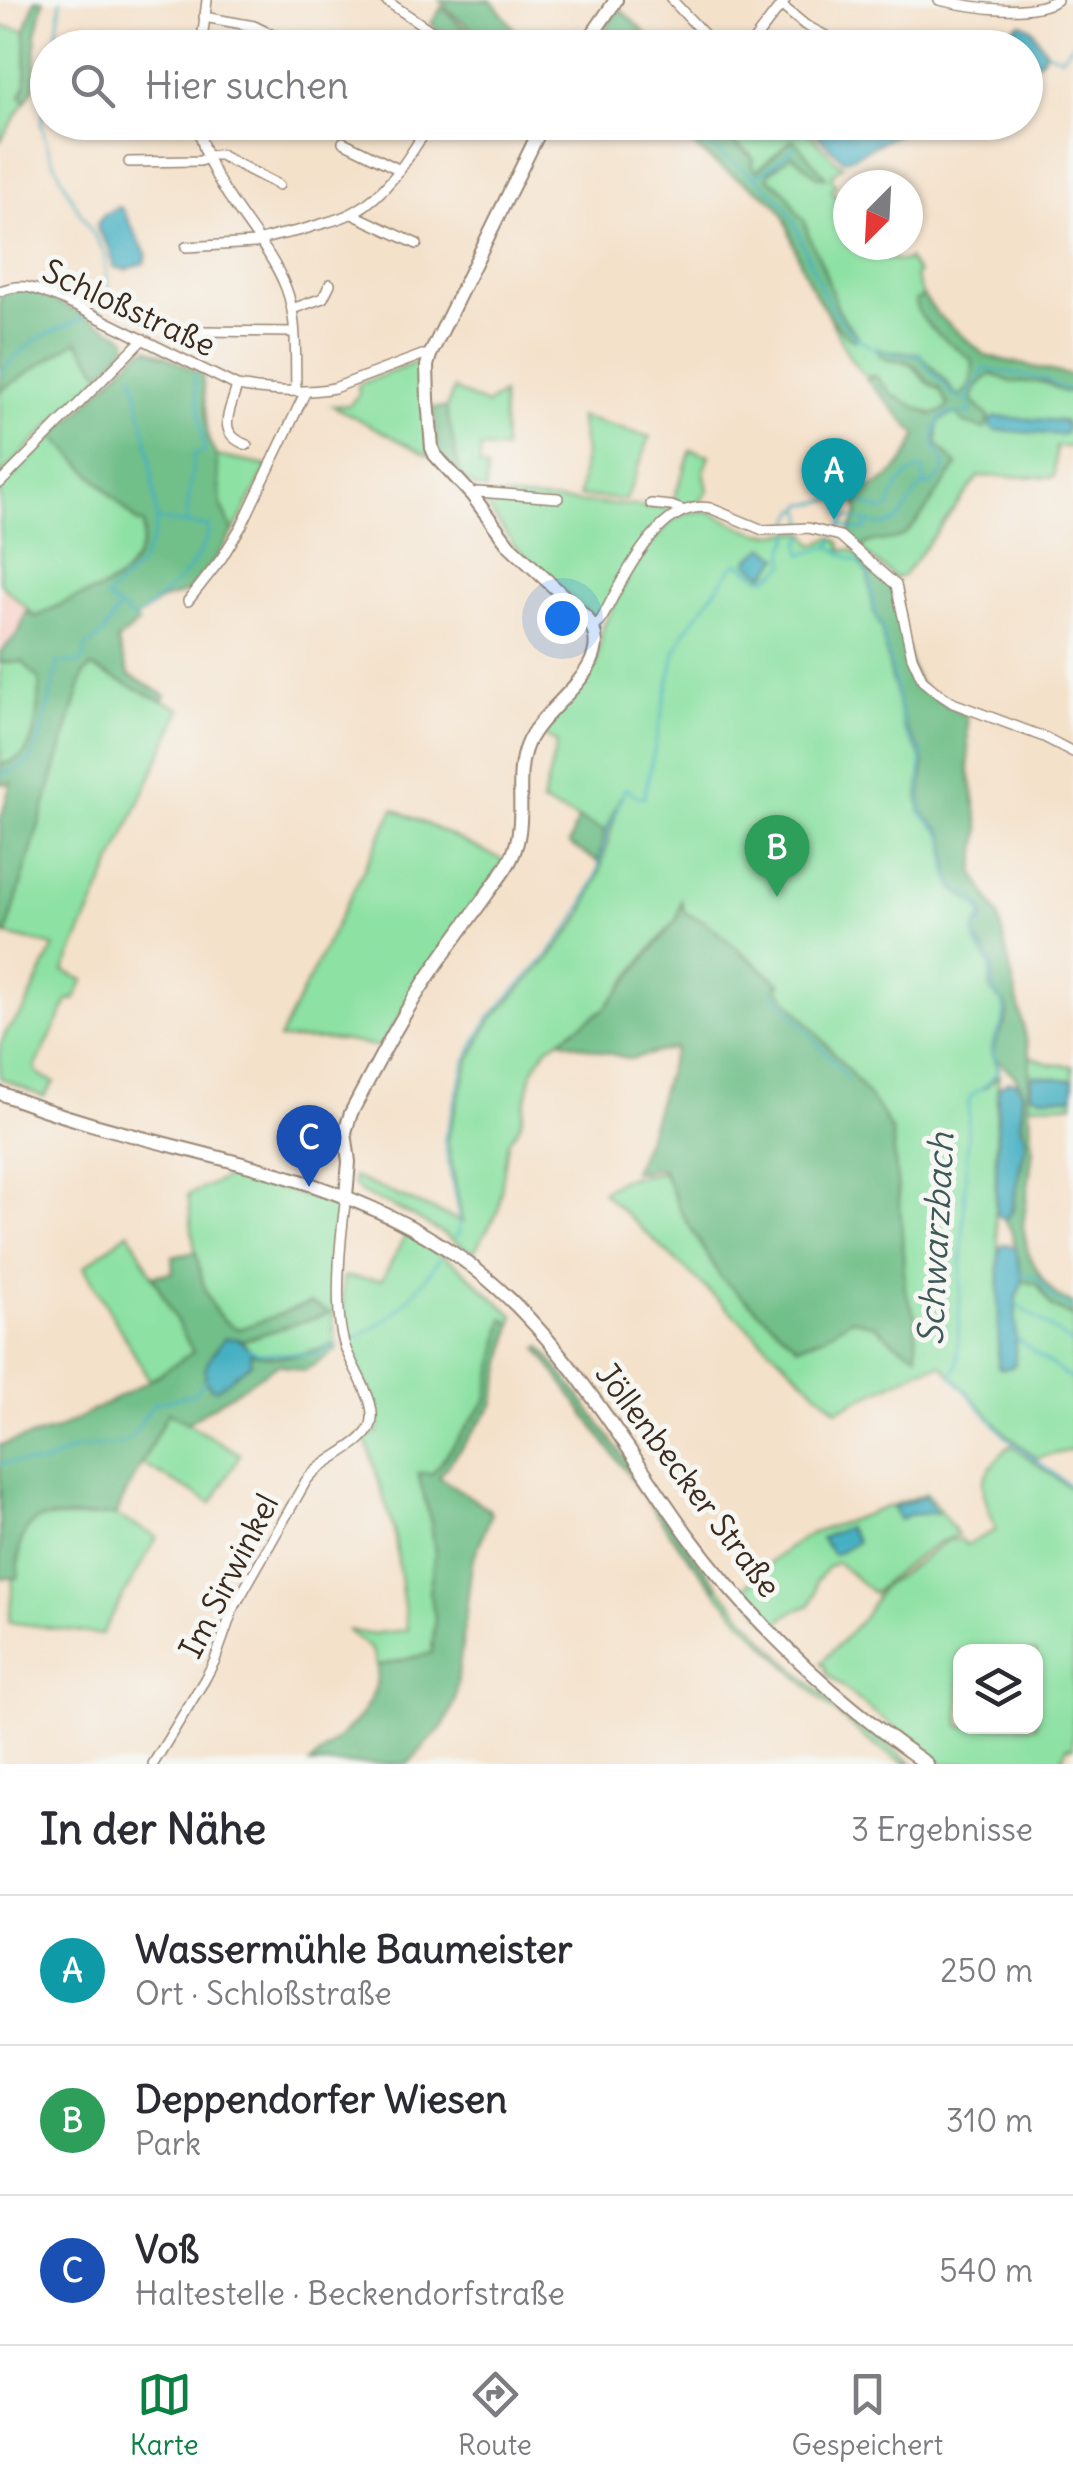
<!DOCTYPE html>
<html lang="de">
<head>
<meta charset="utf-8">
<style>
  :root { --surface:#fff; --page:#f2f2f3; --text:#2b2b33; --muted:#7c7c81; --line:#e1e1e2; --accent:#0b8043 }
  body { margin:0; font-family:Delius,sans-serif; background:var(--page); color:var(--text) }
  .controls { position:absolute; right:30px; bottom:30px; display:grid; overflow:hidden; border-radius:20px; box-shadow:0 2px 8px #0004 }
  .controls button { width:90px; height:90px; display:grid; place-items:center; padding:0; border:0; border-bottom:2px solid var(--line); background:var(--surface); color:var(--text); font:50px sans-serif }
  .compass { position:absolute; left:833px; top:170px; width:90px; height:90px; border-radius:50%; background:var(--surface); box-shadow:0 2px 8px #0004; rotate:204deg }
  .you { position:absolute; left:562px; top:618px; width:35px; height:35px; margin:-25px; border:8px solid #fff; border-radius:50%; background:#1a73e8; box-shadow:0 0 0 15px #1a73e833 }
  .badge { display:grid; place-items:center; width:65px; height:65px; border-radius:50%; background:var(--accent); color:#fff; font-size:32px; font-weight:700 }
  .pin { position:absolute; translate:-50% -82px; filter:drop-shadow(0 2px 5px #0008) }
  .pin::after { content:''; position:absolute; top:52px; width:35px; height:30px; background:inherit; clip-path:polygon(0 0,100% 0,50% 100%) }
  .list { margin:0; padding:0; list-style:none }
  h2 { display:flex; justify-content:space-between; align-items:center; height:130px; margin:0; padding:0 40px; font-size:42px }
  h2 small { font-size:32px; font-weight:400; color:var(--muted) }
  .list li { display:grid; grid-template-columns:65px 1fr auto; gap:30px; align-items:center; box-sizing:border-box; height:150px; padding:0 40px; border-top:2px solid var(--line) }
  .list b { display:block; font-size:38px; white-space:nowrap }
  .list p { margin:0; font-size:32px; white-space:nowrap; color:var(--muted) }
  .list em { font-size:32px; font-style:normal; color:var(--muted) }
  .icon { flex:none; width:55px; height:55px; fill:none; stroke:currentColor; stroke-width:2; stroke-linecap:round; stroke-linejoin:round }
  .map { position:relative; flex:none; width:1073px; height:1764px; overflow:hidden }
  .search { position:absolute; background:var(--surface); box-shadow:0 2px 8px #0004; left:30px; right:30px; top:30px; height:110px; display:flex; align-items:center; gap:25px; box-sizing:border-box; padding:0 35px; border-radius:55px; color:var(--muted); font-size:38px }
  .sheet { height:580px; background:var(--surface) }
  nav { display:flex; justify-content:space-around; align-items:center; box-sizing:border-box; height:140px; border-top:2px solid var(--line); background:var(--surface); font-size:28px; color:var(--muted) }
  nav a { display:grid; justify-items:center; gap:5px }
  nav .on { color:var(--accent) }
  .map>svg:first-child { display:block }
</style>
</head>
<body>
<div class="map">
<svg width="1073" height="1764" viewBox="0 0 1073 1764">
  <rect width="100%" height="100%" fill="#f6f6f2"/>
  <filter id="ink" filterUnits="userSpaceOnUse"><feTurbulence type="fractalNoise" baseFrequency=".01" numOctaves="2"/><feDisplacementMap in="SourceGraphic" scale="20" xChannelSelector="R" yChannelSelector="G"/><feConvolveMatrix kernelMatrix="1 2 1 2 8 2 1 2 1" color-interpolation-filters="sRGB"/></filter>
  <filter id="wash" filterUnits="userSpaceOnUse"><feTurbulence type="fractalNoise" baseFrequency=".0048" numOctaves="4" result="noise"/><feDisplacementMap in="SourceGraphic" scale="40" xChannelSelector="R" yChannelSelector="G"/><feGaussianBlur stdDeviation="2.25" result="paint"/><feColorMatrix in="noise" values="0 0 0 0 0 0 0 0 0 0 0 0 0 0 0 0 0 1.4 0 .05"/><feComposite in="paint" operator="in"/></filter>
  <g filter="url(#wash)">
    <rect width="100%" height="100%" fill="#f4e1ca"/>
    <polygon fill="#f7d1c8" points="0,583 27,611 19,632 0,653"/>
    <g fill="#8ce1a3" stroke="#648660" stroke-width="2.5" fill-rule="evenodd">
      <polygon points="0,26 25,30 26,85 21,96 25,102 0,142"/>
      <path d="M718 123H735L748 138 766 123H799L838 163 843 165 832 175V179L836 185 831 190 848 210V245H873C883 255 891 263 906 261L908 258 918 274 915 276 923 296 915 301C917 322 954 346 972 359 976 372 971 393 956 396L947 383 932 369 899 353 878 349 892 361C917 361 910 368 926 381 938 391 941 387 948 405L946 409 935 415C923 410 908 404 896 397 886 391 880 380 870 375L868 381 850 358 823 305 832 320 858 336 840 315 833 300 823 266 806 235V225L795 214 794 207 768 178 769 173 792 155 818 177 793 139 757 171 751 166 753 161 750 153 738 146Z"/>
      <polygon points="77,341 102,374 0,476 0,391"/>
      <polygon points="417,362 423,365 429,456 333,406 349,405 359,394 358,385"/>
      <path d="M991 374C1008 382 1024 377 1041 382 1054 385 1059 392 1073 391V447H1056L1054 477 979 476 904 575 895 578 861 549C871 534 890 547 909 530L957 466 937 444 938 423C950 411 968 413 984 412L973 402C972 388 981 382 991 374Z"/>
      <polygon points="454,389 486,405 502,394 504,450 481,448 479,466 487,469 486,490 476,488 460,475 446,408"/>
      <polygon points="579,417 650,437 626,500 579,496 585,452"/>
      <path d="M54 436 138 523 143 522C147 550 129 576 104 588 94 593 83 595 73 599 60 604 48 611 36 617L0 583V489Z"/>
      <polygon points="691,450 709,455 704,470 708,491 700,502 681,506 672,504"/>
      <polygon points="216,456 268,466 233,532 221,504"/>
      <polygon points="480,496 669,508 673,512 658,524 600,615 592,617 515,547"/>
      <path d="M708 511C727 519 751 535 772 534 785 534 793 530 806 533L813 544H818L832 537 840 543 841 550H852L865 561 861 563 868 575 873 610 881 627 904 731 920 754 922 764 918 797 921 813 942 834 945 842 947 870 954 890 978 906 982 916C980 921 977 925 975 930 970 942 986 954 990 965 992 973 989 982 991 989 994 998 1003 999 1004 1009 1008 1035 979 1036 999 1069L997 1075 983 1089 999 1076 997 1089 995 1215 999 1250 998 1367 1018 1290 1023 1281 1037 1284 1052 1307 1073 1317V1450L1037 1458 1006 1434 942 1365 921 1370 837 1410 602 1192 622 1179 663 1172 681 1212 823 1337 851 1319 875 1325 894 1342 915 1316 905 1290 901 1218 769 991 780 983 704 921 685 913 680 904 677 919 645 956 618 993 604 1009 546 1049 532 1072 520 1125 508 1142 498 1212 473 1253C448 1236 423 1221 396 1208 381 1201 365 1198 354 1185L353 1177 462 1222 447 1139 469 1061 491 1020 551 956 580 919 598 878 620 797 605 831 542 803 557 743 538 732 557 708 586 681 596 664 603 627 630 574 647 548 674 519 690 512Z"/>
      <path d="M0 662H23L40 681C38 700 38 741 23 755 17 761 8 763 0 765Z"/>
      <polygon points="91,667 181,709 64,971 84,980 74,1000 69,999 35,1068 39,1075 54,1082 44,1097 0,1078 0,1045 7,1031 25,1009 54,946 6,935 84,674"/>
      <polygon points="394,809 505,861 380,1047 341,1040 279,1039"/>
      <polygon points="1030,1056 1049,1064 1073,1066 1073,1080 1056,1079 1030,1092 1041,1097 1073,1097 1073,1104 1029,1105"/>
      <path d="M232 1175 335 1204 337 1209 333 1325 335 1344C318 1351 268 1364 252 1353 248 1350 245 1345 241 1341L328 1313 310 1303 240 1329C196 1316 193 1234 188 1195Z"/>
      <polygon points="129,1232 193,1352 150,1381 84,1267"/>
      <path d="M407 1232 458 1266 514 1316 512 1324 504 1319 487 1400 433 1473 418 1474 431 1523 436 1554 429 1591 435 1617 432 1653 377 1666 372 1650 347 1630 369 1634 407 1630 394 1531 366 1439 378 1432C382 1402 358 1377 349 1350 342 1326 343 1301 343 1277L382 1280Z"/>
      <polygon points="168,1412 240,1454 212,1503 142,1464"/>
      <path d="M1011 1445 1073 1490V1747H1067L1060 1764H944L863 1704 826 1673V1668L821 1663 864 1617 880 1590 888 1583 949 1540H962L966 1545 996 1530C981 1485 973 1481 1011 1445ZM960 1652H1036V1726H960Z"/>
      <path d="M927 1493 958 1535C938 1540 887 1577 874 1594L837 1562 826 1569 816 1582 815 1594 810 1605 788 1614 774 1628 760 1613 745 1588C765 1567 784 1549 810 1534Z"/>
      <polygon points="115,1515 157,1537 101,1635 9,1622 13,1578 18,1577 20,1546 25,1532 34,1522 42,1518 83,1518"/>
      <path d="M718 1586C745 1618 772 1649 803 1677 838 1709 876 1736 913 1764 876 1764 743 1623 714 1589Z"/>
    </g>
    <g fill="#71bf89" stroke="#567454" stroke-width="2.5">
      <polygon points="35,0 44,0 36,34 35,86 25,102 21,96 26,85 25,30"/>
      <polygon points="440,0 491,0 521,37 534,47 493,47 453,14"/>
      <polygon points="442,7 461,26 489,47 462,47 431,24"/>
      <polygon points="619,8 655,42 648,47 592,47"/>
      <path d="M670 123H718L738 146 753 158 752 166 757 171 793 139 826 177H818L792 155 769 172 768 178C774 183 782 187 787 194 795 204 794 213 805 221 807 238 816 249 822 265 835 297 833 309 858 337L854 340C828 326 806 278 796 251 790 237 788 220 779 208 764 191 741 181 722 168 703 155 686 139 670 123Z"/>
      <polygon points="24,288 37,292 126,337 127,346 102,374 77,341 0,391 0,294"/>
      <path d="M923 296 938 315 986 356 1073 376V391L1063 392 1044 382H1011L991 374C981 382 972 388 973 402L989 417 986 428 983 429 962 422 957 414 945 416 938 423 937 444 957 465C946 480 917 527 904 535 889 545 870 535 861 549L848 536 858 513 855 493C889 485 904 467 917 435L868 381V377L875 376 893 395 932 415 945 410 948 405 939 388C925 384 924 374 913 365 899 354 884 370 877 348L886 352 919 353 947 383 957 396C971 393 976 372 971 359 954 346 917 322 915 301Z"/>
      <path d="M148 348 202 374 208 439 216 456 221 504 233 532 216 558 188 592 159 601 135 619 138 623 117 641 129 675 165 695 162 701 91 667 84 674 6 935 0 931V822L11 783 0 784V765C8 763 17 761 23 755 38 741 38 700 40 681L23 662H0V653L19 632 27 611 36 617C48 611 60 604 73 599 83 595 94 593 104 588 129 577 147 550 143 523H139L54 436 137 353Z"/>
      <polygon points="433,408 446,408 460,475 438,454"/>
      <path d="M865 561 892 587 911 666 918 682 929 694 967 717 969 771 980 830 974 873 998 915 1030 1056 1028 1095 1033 1149 1023 1226 1028 1253 1043 1280 1056 1295 1073 1304V1317L1052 1307 1037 1284 1023 1281 1011 1230 1005 1221 1012 1212 1027 1138C1016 1118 1027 1107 1022 1089 1019 1076 1003 1066 994 1057 992 1041 1002 1033 1006 1019 1011 1001 999 1003 994 990 992 983 994 974 992 966 989 955 981 946 975 937V933L985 917C978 896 962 900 953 884 946 870 950 853 946 838 942 825 926 822 922 809 918 791 927 772 922 754 919 744 910 738 906 728 900 714 897 698 894 683L892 682 881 627 873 610 868 575 860 563Z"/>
      <polygon points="578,819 605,831 598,862 569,844"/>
      <polygon points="681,901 685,913 704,921 780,984 777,987 850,1072 880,1111 892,1132 901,1218 905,1290 915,1316 917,1355 894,1342 875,1325 851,1319 823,1337 798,1346 721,1278 681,1212 662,1168 633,1172 650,1129 675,1048 630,1059 559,1040 604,1009 618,993 677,919"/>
      <path d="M196 1252C202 1280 208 1320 240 1329L310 1303 330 1313 241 1341 238 1339 204 1380 211 1388 250 1364V1352C276 1362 309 1354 335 1344L337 1350 304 1371 278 1364 187 1423 168 1412 115 1515C102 1516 44 1516 37 1520 28 1525 22 1536 20 1546 18 1556 19 1567 18 1578H0V1445L56 1430 149 1381 193 1352 153 1276 173 1272 172 1257Z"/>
      <path d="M504 1318 512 1324 493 1405 439 1477 489 1509 491 1515 472 1562 455 1702 444 1725 408 1764H310C338 1737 382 1708 377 1666L432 1653 435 1617 429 1591 435 1554 431 1523 418 1473H433L487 1400Z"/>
      <path d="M541 1347C604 1424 657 1508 718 1586L714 1589 678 1544 538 1349Z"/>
    </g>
    <g fill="#45b0c3" stroke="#406d70" stroke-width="2.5">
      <polygon points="1023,23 1031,28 1046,51 1041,59 1026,71 1026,48 983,47 1019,24"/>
      <polygon points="805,123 930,123 905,130 847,160 842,159"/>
      <polygon points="118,207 122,208 147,255 144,263 126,270 114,267 109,247 98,231 97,223 104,215"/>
      <polygon points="996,417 1064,421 1067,426 1066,433 1059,435 994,430 990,427 991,420"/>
      <polygon points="765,547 780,557 769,571 763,575 748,563 749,559"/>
      <polygon points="1033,1075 1073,1080 1073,1097 1040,1097 1030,1093"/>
      <polygon points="1008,1081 1016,1082 1022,1091 1020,1126 1026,1138 1011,1212 1004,1220 996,1214 998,1088"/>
      <path d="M1008 1244 1016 1249 1023 1281 1016 1298 1015 1364C1010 1369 1005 1370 998 1367L999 1250 1003 1245Z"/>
      <path d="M225 1338 238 1339 250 1349 251 1363 217 1389 211 1388C196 1370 212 1354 225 1338Z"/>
      <polygon points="925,1496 937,1513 909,1515 900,1520 892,1508"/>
      <polygon points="847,1527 857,1542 833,1555 821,1538"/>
    </g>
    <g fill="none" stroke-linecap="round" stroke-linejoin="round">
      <g stroke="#45b0c3" stroke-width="2.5">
        <polyline points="55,48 61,0"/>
        <polyline points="1047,52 1061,57 1073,43"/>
        <polyline points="48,95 41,124 49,151 73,201 105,253 108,297 100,311 96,310"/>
        <polyline points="584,122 602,136"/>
        <path d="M684 122C712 154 752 169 780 200 791 212 796 227 802 242 824 296 847 363 919 354 925 360 927 366 932 372 940 380 946 384 951 394L963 399 967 398 971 408 970 414C961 415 954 412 946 415 936 419 934 433 935 443 937 461 958 464 931 485L921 486C909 500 903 526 880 525 871 525 859 518 847 517L840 527"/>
        <polyline points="754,176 766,171 796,146"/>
        <polyline points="0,373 20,352 39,338 85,317"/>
        <path d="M133 373 150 455 157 520 153 538 140 565 106 598 135 620C162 595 204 566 209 527L157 520"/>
        <polyline points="968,396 984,369 1045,379 1063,389 1073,388"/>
        <polyline points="802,510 804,511 805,526"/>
        <polyline points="186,522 194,454 205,452 194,376"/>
        <polyline points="843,526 863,531 869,522"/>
        <polyline points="804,534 800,545 802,555 829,546"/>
        <path d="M834 539 830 546 845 556 861 563 869 575 874 610 882 627 905 731 922 754 920 797 922 814 942 833 946 841 948 870 954 887 978 905 984 916C981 923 973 931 975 938 976 945 985 952 988 958 996 975 987 990 1003 1002 1011 1033 980 1036 1000 1069L987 1084 971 1096 969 1100 957 1365 952 1376 1006 1437 1073 1488"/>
        <path d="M0 774C9 771 23 768 30 760 40 748 54 681 58 663H80L84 658 86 647 103 634 117 610"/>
        <polyline points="772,990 847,1077"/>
        <path d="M456 1236 459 1231V1219L444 1140 466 1060 489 1018 549 954 577 917 596 877 608 830 625 788 637 796 644 797 675 653 684 633 733 566 740 563C762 580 763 585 786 564 782 542 789 548 791 533 792 519 791 523 797 510L800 509 805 504C821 503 837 497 854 500 865 502 873 510 884 511L890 507C892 490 905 474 922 468L924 470 923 476 926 484"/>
        <polyline points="1021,1275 1034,1275 1055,1300 1073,1309"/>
        <polyline points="1017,1305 1073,1344"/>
        <polyline points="1016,1338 1073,1381"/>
        <path d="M349 1341C395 1320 411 1299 439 1259"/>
        <polyline points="248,1349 260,1353 315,1354 339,1344"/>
        <polyline points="0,1464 14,1462 43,1464 74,1449 122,1444 130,1439 153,1404 193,1394 207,1379"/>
      </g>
    </g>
  </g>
  <g filter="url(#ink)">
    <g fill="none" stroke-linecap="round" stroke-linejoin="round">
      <g stroke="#988674" stroke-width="12">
        <g id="street">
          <polyline points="385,0 457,48"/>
          <polyline points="672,0 717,48"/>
          <path d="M939 0C971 7 1028 17 1057 0"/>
          <polyline points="782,6 805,25 849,48"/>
          <polyline points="204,17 254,26 299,48"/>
          <polyline points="201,48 207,0"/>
          <polyline points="748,48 785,0"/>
          <path d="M198 122C206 188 263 230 286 288 298 320 295 357 296 390"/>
          <polyline points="402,122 421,139"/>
          <polyline points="343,142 400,170"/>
          <polyline points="129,162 200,161 213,155 220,155 279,185"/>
          <polyline points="352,214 417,244"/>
          <path d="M186 247 255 243C271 234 291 234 308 228 323 223 340 220 354 212 389 193 410 155 431 122"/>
          <path d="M0 291C25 281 37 290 61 299L237 386C267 391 303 394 334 388L422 355H430"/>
          <polyline points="292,309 323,298 330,284"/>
          <polyline points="200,331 294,332"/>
          <path d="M237 386C230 412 215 433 247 445"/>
          <polyline points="0,483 143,339"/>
          <polyline points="472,495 477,492 558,498"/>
          <polyline points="651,504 671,506 682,510"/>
          <polyline points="188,601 221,559 242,525 306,391"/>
          <path d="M594 627 600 622C620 585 658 498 710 508L763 530 808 528 840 536 896 585 912 657 923 681 935 691 953 703 1044 737 1073 752"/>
          <path d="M153 1764 205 1679 215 1660 233 1609 306 1481C322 1459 361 1447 370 1427 380 1406 353 1369 346 1349 332 1314 341 1233 346 1196"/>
        </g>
      </g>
      <g stroke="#988674" stroke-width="16">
        <g id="secondary">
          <polyline points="583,48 616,0"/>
          <path d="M0 1093C157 1157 336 1161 474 1268 564 1338 622 1443 687 1534 753 1624 836 1701 927 1764"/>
          <path d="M346 1196 349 1162 345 1132 351 1113C377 1064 402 1014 434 968 451 943 470 918 487 894 497 880 510 865 515 849 527 814 513 777 527 744 543 704 622 666 587 618L509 545 472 495 435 455 432 448 428 399 427 366 430 355 544 122"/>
        </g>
      </g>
      <use href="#street" stroke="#fff" stroke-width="9"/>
      <use href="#secondary" stroke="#fff" stroke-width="12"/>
    </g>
  </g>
  <g text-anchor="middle" stroke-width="10" stroke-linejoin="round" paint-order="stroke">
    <g font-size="32" fill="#3b2a1e" stroke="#f6f6f2">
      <text transform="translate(129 308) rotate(25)" y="11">Schloßstraße</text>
      <text transform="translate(688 1480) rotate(53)" y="11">Jöllenbecker Straße</text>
      <text transform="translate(229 1576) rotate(-63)" y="11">Im Sirwinkel</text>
    </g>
    <g font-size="35" font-style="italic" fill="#3e5958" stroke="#f6f6f2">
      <text transform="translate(936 1239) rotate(-87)" y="12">Schwarzbach</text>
    </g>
  </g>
</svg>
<div class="controls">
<button><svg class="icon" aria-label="layers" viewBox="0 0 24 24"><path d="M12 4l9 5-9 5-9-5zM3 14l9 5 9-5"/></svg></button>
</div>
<svg class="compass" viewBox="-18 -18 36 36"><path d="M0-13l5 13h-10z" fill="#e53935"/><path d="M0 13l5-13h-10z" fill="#7c7c81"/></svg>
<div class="you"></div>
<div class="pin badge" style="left:834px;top:520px;background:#0f9aa8">A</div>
<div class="pin badge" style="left:777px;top:897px;background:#2e9e5b">B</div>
<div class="pin badge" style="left:309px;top:1187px;background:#1a4fb4">C</div>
<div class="search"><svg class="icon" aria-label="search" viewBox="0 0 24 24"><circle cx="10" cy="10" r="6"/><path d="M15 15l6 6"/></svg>Hier suchen</div>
</div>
<section class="sheet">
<h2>In der Nähe<small>3 Ergebnisse</small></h2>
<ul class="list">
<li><span class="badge" style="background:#0f9aa8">A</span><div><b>Wassermühle Baumeister</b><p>Ort · Schloßstraße</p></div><em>250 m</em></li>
<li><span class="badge" style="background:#2e9e5b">B</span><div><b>Deppendorfer Wiesen</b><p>Park</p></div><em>310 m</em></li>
<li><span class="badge" style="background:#1a4fb4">C</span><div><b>Voß</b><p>Haltestelle · Beckendorfstraße</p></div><em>540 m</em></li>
</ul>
</section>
<nav>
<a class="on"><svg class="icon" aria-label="map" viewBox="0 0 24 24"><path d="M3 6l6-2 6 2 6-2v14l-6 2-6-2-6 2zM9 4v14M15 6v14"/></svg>Karte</a>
<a><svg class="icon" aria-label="directions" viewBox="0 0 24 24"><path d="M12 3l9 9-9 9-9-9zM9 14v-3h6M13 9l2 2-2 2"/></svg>Route</a>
<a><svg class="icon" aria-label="saved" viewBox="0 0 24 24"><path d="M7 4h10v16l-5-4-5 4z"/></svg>Gespeichert</a>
</nav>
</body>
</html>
